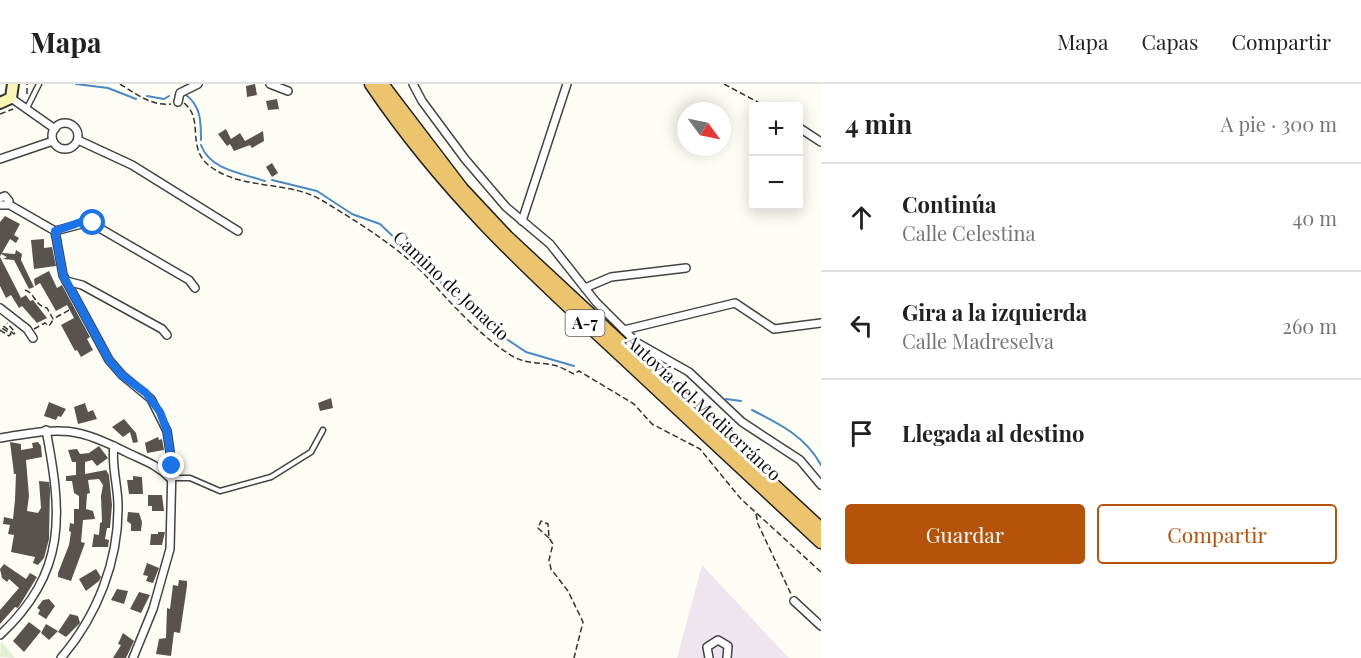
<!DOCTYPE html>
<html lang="es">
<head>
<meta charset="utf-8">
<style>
  :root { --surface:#fff; --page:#f6f6f6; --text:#202124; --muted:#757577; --line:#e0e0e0; --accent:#b45309 }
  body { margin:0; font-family:"Playfair Display",serif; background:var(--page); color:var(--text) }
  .controls { position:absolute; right:18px; top:18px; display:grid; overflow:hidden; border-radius:6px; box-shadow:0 3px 15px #0003 }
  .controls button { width:54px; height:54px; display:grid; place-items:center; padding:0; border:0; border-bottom:2px solid var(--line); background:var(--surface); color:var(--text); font:30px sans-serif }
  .compass { position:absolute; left:677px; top:18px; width:54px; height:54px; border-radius:50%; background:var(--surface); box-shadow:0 3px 15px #0003; rotate:123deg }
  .stop { position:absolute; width:18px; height:18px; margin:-14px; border:4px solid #1a73e8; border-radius:50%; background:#fff }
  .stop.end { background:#1a73e8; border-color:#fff; box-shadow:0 2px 6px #0008 }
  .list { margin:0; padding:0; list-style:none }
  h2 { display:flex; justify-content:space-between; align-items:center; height:78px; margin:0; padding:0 24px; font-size:26px }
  h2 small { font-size:20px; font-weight:400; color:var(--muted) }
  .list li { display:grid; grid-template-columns:39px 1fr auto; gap:18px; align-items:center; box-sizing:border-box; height:108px; padding:0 24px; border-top:2px solid var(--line) }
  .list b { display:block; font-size:22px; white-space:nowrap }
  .list p { margin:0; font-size:20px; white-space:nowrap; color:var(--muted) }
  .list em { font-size:20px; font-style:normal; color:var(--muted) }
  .actions { display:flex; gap:12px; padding:18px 24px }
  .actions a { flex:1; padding:14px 0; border:2px solid var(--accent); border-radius:6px; text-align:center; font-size:21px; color:var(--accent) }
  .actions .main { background:var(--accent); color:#fff }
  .icon { flex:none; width:33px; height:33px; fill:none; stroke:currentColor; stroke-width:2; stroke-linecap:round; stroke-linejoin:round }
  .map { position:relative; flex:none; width:821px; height:574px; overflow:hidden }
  header { display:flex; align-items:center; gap:36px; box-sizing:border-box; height:84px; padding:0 30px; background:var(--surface); border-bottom:2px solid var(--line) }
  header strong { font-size:28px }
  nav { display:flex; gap:33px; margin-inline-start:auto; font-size:21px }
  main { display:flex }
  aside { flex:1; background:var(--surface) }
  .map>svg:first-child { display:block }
</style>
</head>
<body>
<header>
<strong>Mapa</strong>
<nav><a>Mapa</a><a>Capas</a><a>Compartir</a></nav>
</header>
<main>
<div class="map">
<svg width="821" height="574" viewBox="0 0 821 574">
  <rect width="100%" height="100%" fill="#fefdf5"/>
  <polygon fill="#eee6ee" points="702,481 789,574 677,574"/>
  <polygon fill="#e2efd1" points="1,557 15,574 0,573"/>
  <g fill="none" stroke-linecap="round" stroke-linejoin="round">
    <g stroke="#4989c4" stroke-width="2">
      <polyline points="76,0 108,4 136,15"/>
      <path d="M186 11C201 22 201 38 201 56"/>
      <polyline points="147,12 164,15 169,12"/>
      <path d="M201 61C210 86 241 89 265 97"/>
      <polyline points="272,96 317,107 352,130 380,140 487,242 526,268 574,282"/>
      <polyline points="726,315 741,317"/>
      <path d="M752 326C780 340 806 353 821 381"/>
    </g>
  </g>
  <g fill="#58534e">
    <polygon points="255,0 257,11 247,13 246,2"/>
    <polygon points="277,15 279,25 268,26 266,17"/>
    <polygon points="226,45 231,55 240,49 245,57 263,47 264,57 252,64 250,61 234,67 230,60 227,62 218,50"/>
    <polygon points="272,79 278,89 272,93 266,83"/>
    <polygon points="5,132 20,140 14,151 19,154 16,159 10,155 2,169 15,170 16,166 22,170 21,176 34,203 29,205 14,176 3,175 7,173 1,170 0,173 0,138"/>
    <polygon points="44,155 44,164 52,163 56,182 34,185 31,156"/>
    <polygon points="0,173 21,214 26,211 30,217 33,216 47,234 37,239 22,222 19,224 11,211 6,214 0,202"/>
    <polygon points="49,187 57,204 62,201 90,253 87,255 93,266 81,273 77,266 75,267 61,241 74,234 67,221 56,227 40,199 35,202 34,195"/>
    <polygon points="331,314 333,324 320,327 318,319"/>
    <polygon points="49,318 66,325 61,333 58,332 56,336 44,332"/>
    <polygon points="85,319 88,328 93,326 97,335 78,340 74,323"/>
    <polygon points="124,335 136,349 138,358 133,359 130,348 123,353 112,343"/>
    <polygon points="158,353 159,356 162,355 164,366 147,369 145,359"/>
    <polygon points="10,358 21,360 21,366 33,364 32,359 38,358 41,362 42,373 26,376 29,412 27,427 38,429 41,424 39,397 49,398 50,405 49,455 44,474 38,481 33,479 35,473 11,468 14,451 8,450 10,441 3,440 4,433 13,435 15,416 16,390 14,390"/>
    <polygon points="99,362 108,374 97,382 92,376 85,378 85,390 106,386 109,391 112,421 110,444 107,444 105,455 109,456 108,463 92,463 94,450 99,451 100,439 102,438 101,412 103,401 99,395 88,396 90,409 87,410 86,425 93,427 95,435 83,436 81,458 85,459 71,497 58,493 58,489 69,461 71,448 69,447 70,439 74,440 74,425 79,425 79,412 74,409 72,397 66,397 66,392 76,391 76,378 72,378 68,366 77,365 80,370 89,369"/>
    <polygon points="133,392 142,393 143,410 129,410 127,396 133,396"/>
    <polygon points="148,411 162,411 164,427 152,427 152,422 148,422"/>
    <polygon points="128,428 139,429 142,438 141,447 131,447 131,440 127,437"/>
    <polygon points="158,448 165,448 162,461 150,461 151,450 158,450"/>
    <polygon points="147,479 159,484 153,499 146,497 148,492 143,491"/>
    <polygon points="4,480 26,495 30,489 37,493 18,524 15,523 0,540 0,526 19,504 9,495 7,498 2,494 0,485"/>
    <polygon points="96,485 101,493 99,497 86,507 79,495"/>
    <polygon points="179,496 187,497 187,502 180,549 174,548 171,572 156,570 159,555 166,554 167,524 170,525 173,501 178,502"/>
    <polygon points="117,505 128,507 124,520 111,516"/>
    <polygon points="139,508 150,511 141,529 130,525"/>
    <polygon points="49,515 55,522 46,535 38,530 40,526 37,524 43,516"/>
    <polygon points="70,530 78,532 80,539 66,553 58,548"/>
    <polygon points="29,538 41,547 24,568 13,557"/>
    <polygon points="46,540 58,547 49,556 41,549"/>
    <polygon points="123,549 134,557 133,559 126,574 113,574 121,561 118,560"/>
  </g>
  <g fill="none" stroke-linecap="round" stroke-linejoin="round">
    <g stroke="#434343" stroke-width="7">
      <g id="service">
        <polyline points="27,24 39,0"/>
        <polyline points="170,394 190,394 220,407 271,393 311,368 323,346"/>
      </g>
    </g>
    <g stroke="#434343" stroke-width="10">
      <g id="minor">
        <polyline points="270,0 288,7"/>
        <polyline points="413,0 422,17 465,75 506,123 550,160 596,218 636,258 689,288 742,338 800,376 821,401"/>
        <polyline points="11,14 55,45"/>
        <polyline points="178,18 180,9 198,0"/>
        <circle cx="65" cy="52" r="13"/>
        <polyline points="798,43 821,58"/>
        <polyline points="78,56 132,81 238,147"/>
        <polyline points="0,75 53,57"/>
        <polyline points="0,114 5,112 9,117 7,121 0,121"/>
        <polyline points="8,120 55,147 63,191 109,276 122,291 151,315 167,347 172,382 170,465 153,525 133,574"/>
        <polyline points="522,137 567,0"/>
        <polyline points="55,147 89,138 189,196 195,204"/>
        <polyline points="66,197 82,201 162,245 167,251"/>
        <polyline points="585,204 611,193 686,184"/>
        <polyline points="0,224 27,245 33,254"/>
        <polyline points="624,246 735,219 774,245 821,239"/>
        <path d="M0 354C63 344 72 341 130 370 145 377 159 382 170 394"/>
        <polyline points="794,517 821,542"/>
        <path d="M0 551C68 488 62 429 46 346"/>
        <path d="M61 574C97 532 119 477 118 421 118 402 111 381 114 362"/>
        <polyline points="709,574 707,563 718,556 728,562 727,574"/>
      </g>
    </g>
    <g stroke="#323232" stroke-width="14">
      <polyline id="secondary" points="0,19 11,14 13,0"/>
    </g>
    <g stroke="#212121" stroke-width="15">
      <g id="trunk">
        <path d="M371 0C442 105 520 178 612 263 682 328 751 393 821 458"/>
        <polyline points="382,0 462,105 507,153 821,445"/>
      </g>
    </g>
    <g stroke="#323232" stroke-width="1.5" stroke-dasharray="6 3" stroke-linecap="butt">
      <path d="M120 0C136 10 151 22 171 20"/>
      <polyline points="724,0 765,22"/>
      <polyline points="27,10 27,0"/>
      <path d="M184 19C205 35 185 65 211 83 244 107 290 96 323 117 359 139 397 162 426 192 452 220 477 249 509 270 523 280 537 278 553 281 560 282 567 287 574 290L579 287 634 320 652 340 700 365 741 415 821 488"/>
      <polyline points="0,30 13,25"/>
      <path d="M25 206C35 209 35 222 47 224L53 235 73 224"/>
      <polyline points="34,245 45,239 49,242 53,236"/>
      <polyline points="0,246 9,252 11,250 2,244 3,242 14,250 15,248 7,239"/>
      <polyline points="756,430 758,440 791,510"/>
      <polyline points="549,454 538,444 541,437 548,440 549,454 553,460 549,476 551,485 568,507 583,538 574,574"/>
    </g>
    <use href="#service" stroke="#fff" stroke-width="4"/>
    <use href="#minor" stroke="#fff" stroke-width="7"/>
    <use href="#secondary" stroke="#f9f6b5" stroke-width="10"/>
    <use href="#trunk" stroke="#ecc46e" stroke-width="12"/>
  </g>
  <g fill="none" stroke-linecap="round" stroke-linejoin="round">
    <polyline stroke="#1a73e8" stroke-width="8" points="93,139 81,138 55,147 63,191 109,276 122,291 146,309 160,328 167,347 172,382"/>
  </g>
  <g text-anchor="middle" stroke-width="6" stroke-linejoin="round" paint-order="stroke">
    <rect fill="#fff" stroke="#585858" stroke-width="1.5" x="565.5" y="226" width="39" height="26" rx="4.5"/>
    <g font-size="16" font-weight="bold" fill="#101010">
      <text x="585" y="245">A-7</text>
    </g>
    <g font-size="18" fill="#101010" stroke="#fff">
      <text transform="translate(451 202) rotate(43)" y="6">Camino de Jonacio</text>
      <text transform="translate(703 324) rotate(43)" y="6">Autovía del Mediterráneo</text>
    </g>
  </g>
</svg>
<div class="controls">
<button>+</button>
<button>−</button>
</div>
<svg class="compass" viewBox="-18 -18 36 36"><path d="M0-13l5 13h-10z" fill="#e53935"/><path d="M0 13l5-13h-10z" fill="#757577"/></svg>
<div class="stop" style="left:93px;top:139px"></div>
<div class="stop end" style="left:172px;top:382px"></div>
</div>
<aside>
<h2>4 min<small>A pie · 300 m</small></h2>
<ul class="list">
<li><svg class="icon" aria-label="ahead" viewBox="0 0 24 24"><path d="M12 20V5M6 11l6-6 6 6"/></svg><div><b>Continúa</b><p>Calle Celestina</p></div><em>40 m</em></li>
<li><svg class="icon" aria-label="left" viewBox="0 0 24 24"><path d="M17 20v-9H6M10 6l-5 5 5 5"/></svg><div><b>Gira a la izquierda</b><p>Calle Madreselva</p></div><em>260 m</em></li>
<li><svg class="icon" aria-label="arrive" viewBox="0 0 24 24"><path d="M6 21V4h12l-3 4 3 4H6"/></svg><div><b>Llegada al destino</b></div></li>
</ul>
<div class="actions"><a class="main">Guardar</a><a>Compartir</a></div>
</aside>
</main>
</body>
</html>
